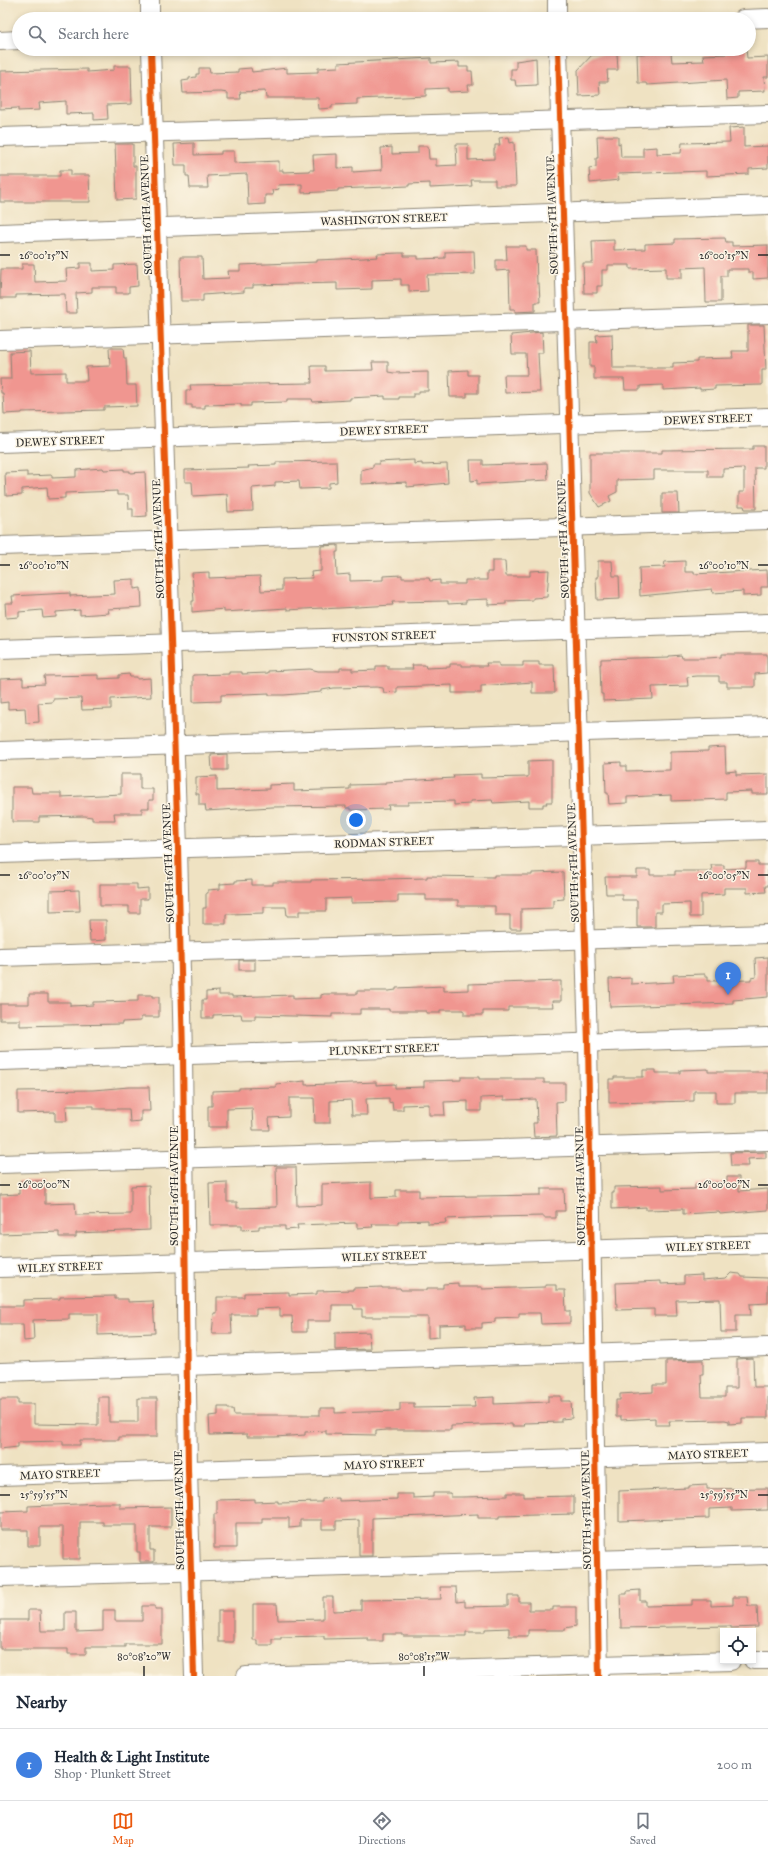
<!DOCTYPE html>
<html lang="en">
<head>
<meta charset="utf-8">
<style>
  :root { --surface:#fff; --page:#f2f2f3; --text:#1f2937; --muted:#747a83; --line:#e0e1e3; --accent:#ea580c }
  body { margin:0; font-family:"IM FELL Great Primer",serif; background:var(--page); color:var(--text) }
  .controls { position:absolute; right:12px; bottom:12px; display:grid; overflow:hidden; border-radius:0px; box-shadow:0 2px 6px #0003 }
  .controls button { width:36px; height:36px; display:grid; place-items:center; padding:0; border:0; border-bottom:1px solid var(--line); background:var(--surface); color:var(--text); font:20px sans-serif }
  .you { position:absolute; left:356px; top:820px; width:14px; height:14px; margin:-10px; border:3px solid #fff; border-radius:50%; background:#1a73e8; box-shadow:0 0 0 6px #1a73e833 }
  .badge { display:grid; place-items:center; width:26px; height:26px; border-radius:50%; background:var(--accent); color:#fff; font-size:13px; font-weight:700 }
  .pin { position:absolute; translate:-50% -33px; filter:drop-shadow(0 1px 2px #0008) }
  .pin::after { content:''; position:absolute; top:21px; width:14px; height:12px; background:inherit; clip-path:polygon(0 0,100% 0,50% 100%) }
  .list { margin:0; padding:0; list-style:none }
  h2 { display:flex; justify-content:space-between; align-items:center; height:52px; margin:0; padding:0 16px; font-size:17px }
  h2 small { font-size:13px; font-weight:400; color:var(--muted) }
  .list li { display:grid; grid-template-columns:26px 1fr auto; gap:12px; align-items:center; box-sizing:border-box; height:72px; padding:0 16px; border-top:1px solid var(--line) }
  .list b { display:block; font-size:15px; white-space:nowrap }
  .list p { margin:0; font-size:13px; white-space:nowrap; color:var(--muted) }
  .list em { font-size:13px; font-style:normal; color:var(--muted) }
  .icon { flex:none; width:22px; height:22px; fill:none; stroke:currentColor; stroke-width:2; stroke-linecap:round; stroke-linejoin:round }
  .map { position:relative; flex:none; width:768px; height:1676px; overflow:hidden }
  .search { position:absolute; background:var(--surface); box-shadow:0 2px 6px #0003; left:12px; right:12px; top:12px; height:44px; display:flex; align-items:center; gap:10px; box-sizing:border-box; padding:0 14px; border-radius:22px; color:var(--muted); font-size:15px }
  .sheet { height:124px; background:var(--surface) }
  nav { display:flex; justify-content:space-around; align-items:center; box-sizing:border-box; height:56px; border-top:1px solid var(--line); background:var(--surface); font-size:11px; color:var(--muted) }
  nav a { display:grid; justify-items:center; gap:2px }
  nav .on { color:var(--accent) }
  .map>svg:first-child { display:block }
</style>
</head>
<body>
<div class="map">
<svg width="768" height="1676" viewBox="0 0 768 1676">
  <rect width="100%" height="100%" fill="#fcf5e5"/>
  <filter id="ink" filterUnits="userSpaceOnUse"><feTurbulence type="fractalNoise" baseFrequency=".025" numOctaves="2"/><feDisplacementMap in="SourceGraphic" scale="8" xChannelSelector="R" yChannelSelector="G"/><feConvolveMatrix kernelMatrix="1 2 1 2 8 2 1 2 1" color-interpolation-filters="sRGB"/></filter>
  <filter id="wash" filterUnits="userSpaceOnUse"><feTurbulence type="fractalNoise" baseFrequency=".012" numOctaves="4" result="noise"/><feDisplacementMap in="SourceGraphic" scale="16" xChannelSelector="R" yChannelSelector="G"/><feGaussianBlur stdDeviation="0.9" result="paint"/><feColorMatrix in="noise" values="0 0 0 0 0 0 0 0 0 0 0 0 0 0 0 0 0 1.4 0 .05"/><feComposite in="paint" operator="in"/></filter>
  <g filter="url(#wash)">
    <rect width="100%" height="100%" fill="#efe2c2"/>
    <g id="blocks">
      <g fill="#f09690">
        <polygon points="725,49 746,49 747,58 768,57 768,77 764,77 765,91 738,92 738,98 727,99 726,80 647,85 646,83 638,83 637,54 671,53 672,62 704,61 703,55 726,54"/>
        <polygon points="617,54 618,70 607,70 608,82 599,82 600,95 579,96 578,70 592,55"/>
        <polygon points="431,58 431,63 459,62 459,67 468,67 468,71 472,71 473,85 468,85 469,91 448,92 448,88 426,89 426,96 357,99 357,104 332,105 332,108 319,109 318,98 266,98 265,91 240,92 241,99 228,99 228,93 221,92 183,93 182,81 189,80 189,78 196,77 196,74 199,74 199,68 209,68 210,73 238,72 238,69 251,68 252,72 287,68 287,73 318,72 318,68 338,67 338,63"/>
        <polygon points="536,58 537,85 516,86 515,80 511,80 511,69 516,69 516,61"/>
        <polygon points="114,66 131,66 132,104 107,105 108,119 94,120 94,113 66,114 66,101 39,103 40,110 18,111 18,108 0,109 0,71 87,69 87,72 114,70"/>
        <polygon points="744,127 744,147 768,146 768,168 749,169 749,174 706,176 706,171 618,174 619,180 590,183 589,168 596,167 596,158 598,158 597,136 618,136 618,144 620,143 621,157 643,157 643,148 657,147 657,154 681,153 682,143 730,142 729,128"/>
        <polygon points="509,137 510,143 514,142 516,186 495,186 495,180 471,180 472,186 430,188 430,183 409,184 409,186 338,189 338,191 302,193 302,184 278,185 279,189 272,190 273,195 265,195 265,204 248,205 247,174 207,176 208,188 190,188 189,176 186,176 186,165 175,165 174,144 194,143 194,155 221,154 221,151 234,151 234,163 279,161 279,170 283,170 283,172 309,171 309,170 314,170 313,155 337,154 337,168 353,167 353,172 382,170 381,148 392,147 392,154 418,153 418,146 428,146 429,159 436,159 436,166 457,165 456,144 468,144 468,160 494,159 494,149 495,149 495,145 500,145 499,138"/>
        <polygon points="115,144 133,144 133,166 136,166 136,199 117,200"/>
        <polygon points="60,170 71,170 71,175 89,175 90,202 0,202 0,176 60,176"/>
        <polygon points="725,238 726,242 732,242 732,246 768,245 768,278 753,279 753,272 748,272 748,269 727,269 727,276 721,276 721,302 706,302 705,267 682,268 682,278 666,278 666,268 630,269 630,265 608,265 608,270 602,270 602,286 597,286 597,293 584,293 583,263 593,263 592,241 614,240 614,250 645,249 645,244 675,243 675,239"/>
        <polygon points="506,246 526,246 526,250 536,250 537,284 539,283 540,302 535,302 535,311 515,312 515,309 510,309 509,270 496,271 496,260 507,260"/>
        <polygon points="474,251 475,274 427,275 428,291 409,292 409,285 401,285 401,279 372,280 372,289 337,290 337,283 253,285 253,288 244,288 244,292 203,295 203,301 181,301 180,257 202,257 203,279 229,278 228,271 240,271 240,265 317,262 317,260 364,258 378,257 377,254 399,253 404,253 404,256 418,256 418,259 445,258 445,252"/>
        <polygon points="80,263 92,263 92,271 114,270 114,265 137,264 138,286 129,287 129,293 116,293 116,287 92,287 92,292 76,293 77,313 66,313 65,294 16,295 16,298 0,298 1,269 22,269 22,264 34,264 35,282 67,281 66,269 80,268"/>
        <polygon points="748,325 764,325 766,370 762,370 762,385 715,386 715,389 700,390 700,388 663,390 663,385 640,386 640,390 625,390 624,379 594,379 594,367 590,367 590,342 597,342 596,335 612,334 613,368 673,368 673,363 697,362 697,359 733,358 732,351 748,351"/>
        <polygon points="542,332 543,353 538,353 540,392 505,393 504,375 527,375 526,354 512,354 511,335"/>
        <polygon points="109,348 123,348 124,358 126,358 127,385 136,385 137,406 104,407 104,410 22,412 22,413 4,414 3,393 1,393 0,379 11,379 10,352 30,351 31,373 66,372 66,381 87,381 86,367 110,366"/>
        <polygon points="372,362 388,362 388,372 394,373 428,372 428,391 419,391 419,394 413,394 413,397 399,397 399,399 385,399 385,396 350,398 350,400 331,401 313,402 312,399 287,399 287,402 251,403 251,406 241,406 241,404 205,405 205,408 192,408 192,405 186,405 186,390 191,390 190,385 312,383 311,366 325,366 325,371 373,370"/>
        <polygon points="468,370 468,375 478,375 478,393 467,393 467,397 450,397 449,371"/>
        <polygon points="753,446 764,446 764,468 755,468 756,509 745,509 744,506 739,506 739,492 744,492 744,468 723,469 723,477 708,477 708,470 654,470 654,479 617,480 617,492 609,496 611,501 599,507 590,493 590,453 662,453 662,450 753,449"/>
        <polygon points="414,460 414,464 422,463 422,465 447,464 448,483 407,487 407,482 361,484 361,470 373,467 373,464 379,464 379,462"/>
        <polygon points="470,460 483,460 483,465 547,463 548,480 477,484 477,480 471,481"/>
        <polygon points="336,461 337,482 329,483 329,488 300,489 299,481 275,482 275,486 252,488 253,511 228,512 227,494 193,496 192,482 185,482 185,470 249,468 248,466 276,465 276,462"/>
        <polygon points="103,468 104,470 124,469 124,471 130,471 130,473 145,472 147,516 133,517 133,509 129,509 128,495 117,495 117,491 65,493 65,498 48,499 47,487 22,489 22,495 6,496 5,473 27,472 27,476 52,475 52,478 76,477 76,470"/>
        <polygon points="662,493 678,493 679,513 662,513"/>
        <polygon points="338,545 338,552 336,552 337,575 350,574 350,581 383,580 383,576 402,575 402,578 429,578 430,581 440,580 440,584 465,584 465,580 487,580 487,572 492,572 492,561 505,561 506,576 530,576 530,571 549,570 547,597 533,598 533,600 506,601 506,604 488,605 488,599 466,600 466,603 448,604 448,601 392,602 393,605 322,609 322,608 287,610 287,608 224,612 224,609 192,612 192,601 194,601 192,573 209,572 209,578 260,576 261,591 282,590 282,579 312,578 311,572 321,571 321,546"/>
        <polygon points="598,561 612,561 613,576 619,576 620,599 597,600 596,577 598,577"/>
        <polygon points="685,561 685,572 694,572 694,574 767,570 768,587 761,587 761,595 743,596 743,591 713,593 712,589 640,596 639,568 665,567 664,562"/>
        <polygon points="134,579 134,589 141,588 142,607 108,609 109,613 80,615 80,610 56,612 56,617 43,618 42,610 19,612 19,617 6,618 5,603 13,603 12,596 70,593 70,596 115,594 114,580"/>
        <polygon points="721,654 767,654 767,673 755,674 755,687 727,687 727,682 719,682 719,676 696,676 687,677 688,686 652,687 653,699 603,701 603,694 601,694 600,664 601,664 601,659 669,657 669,656 681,655 682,658 708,658 721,657"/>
        <polygon points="523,662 539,662 539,665 554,665 555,693 532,693 532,682 481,686 481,693 452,693 452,685 397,687 397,692 384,693 383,688 377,687 334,688 322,690 322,692 284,695 269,695 269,693 221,695 221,701 193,702 193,675 229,674 229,672 242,672 242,674 268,673 268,671 310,669 318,671 340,671 340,668 352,668 352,671 376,670 376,666 388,666 388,669 413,669 412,665 425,665 426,668 450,667 450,664 462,664 462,666 487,666 486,663 499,663 499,666 523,666"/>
        <polygon points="129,674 130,677 137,677 137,679 150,678 151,697 111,699 111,709 82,710 81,698 53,699 53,702 38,703 39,722 26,723 25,708 8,709 8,702 0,703 0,679 23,678 23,685 45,684 44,676 98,675 98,679 119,678 119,675"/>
        <polygon points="725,747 726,772 736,771 736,775 768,774 768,794 752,794 752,791 726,792 726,799 671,801 671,795 627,797 627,803 609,804 608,793 606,793 605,763 621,762 621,766 626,766 626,771 670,770 670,752 708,751 708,748"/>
        <polygon points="227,754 227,770 212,770 211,755"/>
        <polygon points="552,760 552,802 546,802 547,804 543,804 543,807 529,807 529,801 493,803 492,800 470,801 470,804 454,805 454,801 408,802 408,805 388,805 389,809 350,810 350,808 346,808 346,806 272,807 206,811 205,805 199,805 199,794 196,794 196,777 217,776 217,791 269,789 269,785 294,784 294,791 350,789 350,785 385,784 385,782 454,778 453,775 481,774 481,778 528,777 528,761"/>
        <polygon points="121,774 140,774 140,789 153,789 153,800 149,800 149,808 142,808 142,813 114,813 115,820 92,820 92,817 85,816 39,817 39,822 12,822 12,787 31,787 32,793 61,793 61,797 121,794"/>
        <polygon points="746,862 758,862 758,865 768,865 768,886 765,886 766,892 747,893 747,888 724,888 724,894 701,895 701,917 690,917 690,903 662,904 662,912 655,912 655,927 637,927 637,900 622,900 622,894 606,894 605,877 637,877 637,870 650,870 650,875 675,875 675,871 712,871 711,865 724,865 724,869 746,868"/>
        <polygon points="563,872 564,899 553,900 553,908 521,909 521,929 510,929 510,915 495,915 495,906 458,906 458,900 426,900 426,895 398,895 398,902 351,903 351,898 326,899 326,911 299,911 299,916 287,916 286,907 264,907 264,913 229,914 226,914 226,924 203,924 203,908 206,908 206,893 208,893 208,890 220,889 220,884 235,883 235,881 252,880 252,885 273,885 273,882 311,882 311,880 384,879 427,878 427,876 494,877 494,875 532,875 532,873"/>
        <polygon points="100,884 137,884 137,889 148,888 148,899 140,899 140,913 129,913 129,906 100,906"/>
        <polygon points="79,890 80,911 50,912 50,891"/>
        <polygon points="89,920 106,920 106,940 90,941"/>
        <polygon points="768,957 768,997 733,1000 733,1003 610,1007 609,979 631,978 631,984 674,982 673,975 705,974 705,976 708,976 708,981 751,980 751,978 756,977 755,958"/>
        <rect x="239" y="960" width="16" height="10"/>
        <polygon points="561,981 561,1001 552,1001 553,1007 508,1007 508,1011 483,1011 483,1015 464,1015 464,1010 440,1010 440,1013 426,1013 426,1011 389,1011 389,1009 360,1009 360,1014 332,1014 332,1017 255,1015 255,1019 242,1019 241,1014 213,1015 213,1018 202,1018 202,1000 206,1000 206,992 219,991 219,995 232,995 232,997 293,995 293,999 321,998 321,995 324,994 357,994 357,991 389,991 396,990 396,988 444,986 444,991 468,990 468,984"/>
        <polygon points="29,994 48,994 48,1002 70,1002 70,1006 93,1005 93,1002 138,1001 138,995 152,995 152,997 159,997 159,1017 141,1017 141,1021 122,1022 122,1024 64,1025 20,1026 20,1020 0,1020 0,1004 29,1004"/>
        <polygon points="708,1069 708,1072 768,1072 768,1093 735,1093 735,1103 716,1103 716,1091 694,1091 694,1101 609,1103 609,1079 614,1079 614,1077 643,1077 643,1070 656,1070 656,1073 680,1073 680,1070"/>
        <polygon points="461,1077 479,1077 479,1079 544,1079 544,1083 565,1083 565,1101 556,1102 557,1136 534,1137 533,1123 537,1123 536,1099 504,1100 504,1097 481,1098 481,1111 468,1111 468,1101 444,1102 445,1115 429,1115 429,1104 403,1105 403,1110 393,1110 392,1102 389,1103 389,1098 366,1099 367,1115 352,1115 351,1100 330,1101 330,1123 315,1123 314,1098 289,1098 289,1117 269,1118 270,1130 253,1130 252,1108 227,1109 227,1127 208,1127 208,1106 212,1106 212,1091 239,1090 239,1088 276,1087 276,1084 305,1081 305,1085 376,1082 376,1085 395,1084 395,1088 424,1087 424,1081 461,1080"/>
        <polygon points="129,1087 149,1087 150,1111 141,1111 141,1121 130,1122 129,1109 94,1109 94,1106 66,1106 67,1121 55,1121 55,1112 18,1113 18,1091 93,1090"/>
        <polygon points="766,1152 766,1158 748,1159 749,1166 731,1166 730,1153"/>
        <polygon points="276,1167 296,1167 297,1206 322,1205 322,1184 371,1182 371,1198 396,1197 396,1190 419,1190 419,1197 541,1195 541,1189 564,1189 565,1211 556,1211 556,1218 544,1218 544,1216 493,1217 445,1219 446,1223 428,1224 428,1220 398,1221 398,1224 372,1224 373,1227 357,1228 357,1223 297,1225 298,1229 285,1230 285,1226 259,1226 259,1229 242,1230 242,1225 210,1225 209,1183 227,1182 227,1202 237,1202 237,1208 277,1207"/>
        <polygon points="727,1177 739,1177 739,1191 768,1189 768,1210 720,1214 719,1212 683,1214 683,1209 646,1210 646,1207 612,1209 612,1193 614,1193 614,1187 662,1186 662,1190 695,1189 695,1184 727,1182"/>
        <polygon points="19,1181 45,1181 45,1204 75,1203 76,1215 131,1214 131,1186 149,1185 150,1230 76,1233 76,1237 59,1237 59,1232 0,1234 0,1195 19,1194"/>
        <polygon points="731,1273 740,1274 742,1277 768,1278 768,1303 750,1304 751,1315 736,1315 736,1332 721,1332 720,1299 676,1300 677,1316 654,1316 654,1309 617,1310 616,1283 661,1281 661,1284 684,1283 684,1276 702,1275 702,1280 726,1278"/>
        <polygon points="458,1283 458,1287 482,1287 482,1289 545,1287 545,1285 556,1285 556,1290 565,1290 566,1311 570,1311 570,1323 541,1324 540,1313 519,1313 519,1317 495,1318 495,1322 482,1323 482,1328 466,1328 466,1324 439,1325 439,1337 428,1338 428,1317 362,1317 362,1309 354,1309 353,1305 332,1305 332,1321 307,1321 307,1332 293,1332 292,1316 280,1316 280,1308 256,1309 256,1315 231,1315 232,1334 212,1334 214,1313 217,1313 217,1297 244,1297 244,1293 289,1292 289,1295 317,1294 317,1291 353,1290 353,1288 382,1287 382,1288 400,1288 401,1290 427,1290 427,1288 443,1288 443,1284"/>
        <polygon points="115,1296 115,1299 128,1299 128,1302 153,1301 155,1333 98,1335 98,1314 69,1314 69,1319 33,1320 34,1340 24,1341 23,1324 0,1324 0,1306 23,1306 23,1300 60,1299 60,1297"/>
        <polygon points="369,1332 370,1349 335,1350 335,1333"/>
        <polygon points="753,1358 754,1387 768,1387 768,1418 742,1418 742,1423 729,1424 729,1421 725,1420 669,1421 670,1425 655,1425 655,1418 621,1420 621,1417 616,1417 616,1400 620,1400 620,1394 653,1392 653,1385 666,1385 666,1361 703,1360 703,1375 701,1375 702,1397 725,1397 725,1388 737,1388 737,1359"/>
        <polygon points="548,1396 561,1396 561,1401 571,1401 572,1418 561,1419 561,1422 524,1423 525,1426 512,1426 512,1424 451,1426 451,1430 386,1430 376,1431 376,1435 326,1434 326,1431 305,1432 305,1435 275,1437 247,1437 247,1434 210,1435 209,1416 218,1415 218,1407 228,1407 228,1409 233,1409 234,1415 320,1415 320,1408 335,1408 335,1413 395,1411 400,1410 400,1403 414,1403 414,1408 475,1407 474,1398 494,1397 494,1404 548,1402"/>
        <polygon points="98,1397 109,1397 109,1422 138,1422 138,1398 157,1398 157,1437 119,1437 119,1440 80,1440 80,1445 63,1445 63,1441 18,1442 18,1447 0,1449 0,1399 18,1399 18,1404 34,1404 34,1424 98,1425"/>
        <polygon points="707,1485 707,1489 768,1488 768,1510 732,1511 732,1508 709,1509 709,1518 619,1521 619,1491 689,1488 689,1486"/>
        <polygon points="433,1493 451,1493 451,1497 462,1497 507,1496 507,1493 524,1493 524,1497 574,1496 574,1514 499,1516 499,1518 478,1518 478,1514 372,1518 372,1556 359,1556 359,1520 336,1521 336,1529 322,1529 322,1520 300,1520 300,1527 289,1528 289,1518 262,1518 262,1523 236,1523 236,1548 214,1548 214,1514 217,1514 217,1500 255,1499 255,1502 278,1501 278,1503 322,1502 322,1499 339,1498 339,1501 397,1499 397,1494 413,1494 413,1498 433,1497"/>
        <polygon points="103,1503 120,1503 120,1508 171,1507 171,1527 150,1527 150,1550 154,1550 154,1562 140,1562 140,1552 137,1552 137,1525 103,1525 103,1522 80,1522 80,1559 63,1559 63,1527 40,1527 40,1546 28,1546 28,1530 0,1530 0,1512 28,1511 28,1506"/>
        <polygon points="440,1587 456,1587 457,1602 465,1601 465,1607 508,1606 508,1596 519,1596 519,1602 529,1602 529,1610 553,1610 553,1607 576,1607 576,1626 565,1628 565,1630 528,1630 528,1636 509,1636 509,1628 485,1629 485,1632 466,1632 466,1636 403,1636 403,1634 383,1634 383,1641 368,1641 368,1638 324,1639 324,1636 281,1637 281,1639 272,1639 272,1645 257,1645 257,1640 253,1640 253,1604 277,1604 278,1620 323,1619 323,1597 333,1597 333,1611 361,1610 361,1600 441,1599"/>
        <polygon points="640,1590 640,1601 646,1601 646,1606 692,1605 692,1600 711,1600 711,1606 733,1605 733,1597 747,1597 748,1606 757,1606 758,1627 731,1628 731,1626 621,1628 620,1594 627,1594 627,1591"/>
        <polygon points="142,1606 155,1606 155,1609 162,1609 162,1644 125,1644 125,1647 86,1647 86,1654 68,1654 68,1649 0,1649 0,1620 28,1620 28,1610 40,1610 41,1631 65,1631 65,1612 76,1612 76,1632 103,1631 103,1610 115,1610 115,1621 142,1621"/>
        <rect x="218" y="1611" width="15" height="31"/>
      </g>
    </g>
  </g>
  <g filter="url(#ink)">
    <use href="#blocks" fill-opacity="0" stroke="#8d8676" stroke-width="1"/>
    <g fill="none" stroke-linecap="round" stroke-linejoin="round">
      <g stroke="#8d8676" stroke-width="20">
        <g id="minor">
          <polyline points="150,0 150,19"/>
          <polyline points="557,0 557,19"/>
          <polyline points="743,19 768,18"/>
          <polyline points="0,41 19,40"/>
          <polyline points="151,49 178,848 183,1055 188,1470 194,1676"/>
          <polyline points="558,49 588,1042 599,1676"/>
          <polyline points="0,137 768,114"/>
          <polyline points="0,233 768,205"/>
          <polyline points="0,340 768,314"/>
          <polyline points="0,443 768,417"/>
          <polyline points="0,546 768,520"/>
          <polyline points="0,649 768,623"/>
          <polyline points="0,751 768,726"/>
          <polyline points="0,854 768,830"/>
          <polyline points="0,957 768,934"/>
          <polyline points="0,1061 768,1037"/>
          <polyline points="0,1164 768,1141"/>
          <polyline points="0,1268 768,1244"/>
          <polyline points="0,1372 768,1347"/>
          <polyline points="0,1476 768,1452"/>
          <polyline points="0,1577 768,1555"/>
          <polyline points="753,1660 768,1660"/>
          <polyline points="246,1676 731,1661"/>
        </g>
      </g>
      <use href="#minor" stroke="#fff" stroke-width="18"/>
      <g stroke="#fcf5e5" stroke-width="8">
        <g id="cycleway">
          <polyline points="151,49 178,848 183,1055 188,1470 194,1676"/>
          <polyline points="558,49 588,1042 599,1676"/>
        </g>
      </g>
      <use href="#cycleway" stroke="#e8590c" stroke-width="6"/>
    </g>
  </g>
  <path fill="none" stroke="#2b2b2b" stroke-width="1.5" d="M0 255H10M758 255H768M0 565H10M758 565H768M0 875H10M758 875H768M0 1185H10M758 1185H768M0 1495H10M758 1495H768M144 1666V1676M424 1666V1676"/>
  <g text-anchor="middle" stroke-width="3" stroke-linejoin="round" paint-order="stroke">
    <g font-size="11" fill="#2b2b2b" stroke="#fcf5e5">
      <text transform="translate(146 215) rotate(-92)" y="4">SOUTH 16TH AVENUE</text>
      <text transform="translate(552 215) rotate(-92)" y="4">SOUTH 15TH AVENUE</text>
      <text transform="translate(384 219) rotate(-2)" y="4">WASHINGTON STREET</text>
      <text transform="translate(708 419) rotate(-2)" y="4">DEWEY STREET</text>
      <text transform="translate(384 430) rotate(-2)" y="4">DEWEY STREET</text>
      <text transform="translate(60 441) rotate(-2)" y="4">DEWEY STREET</text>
      <text transform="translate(158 539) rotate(-92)" y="4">SOUTH 16TH AVENUE</text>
      <text transform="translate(563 539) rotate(-92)" y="4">SOUTH 15TH AVENUE</text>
      <text transform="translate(384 636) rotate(-2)" y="4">FUNSTON STREET</text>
      <text transform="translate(384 842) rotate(-2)" y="4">RODMAN STREET</text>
      <text transform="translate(168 863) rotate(-92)" y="4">SOUTH 16TH AVENUE</text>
      <text transform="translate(573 863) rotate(-92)" y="4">SOUTH 15TH AVENUE</text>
      <text transform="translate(384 1049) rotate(-2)" y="4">PLUNKETT STREET</text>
      <text transform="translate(174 1186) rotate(-90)" y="4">SOUTH 16TH AVENUE</text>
      <text transform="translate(580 1186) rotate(-91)" y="4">SOUTH 15TH AVENUE</text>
      <text transform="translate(708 1246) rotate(-2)" y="4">WILEY STREET</text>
      <text transform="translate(384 1256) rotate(-2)" y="4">WILEY STREET</text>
      <text transform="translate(60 1267) rotate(-2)" y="4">WILEY STREET</text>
      <text transform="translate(708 1454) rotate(-2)" y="4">MAYO STREET</text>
      <text transform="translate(384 1464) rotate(-2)" y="4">MAYO STREET</text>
      <text transform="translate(60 1474) rotate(-2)" y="4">MAYO STREET</text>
      <text transform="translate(179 1510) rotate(-91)" y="4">SOUTH 16TH AVENUE</text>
      <text transform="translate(586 1510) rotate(-91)" y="4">SOUTH 15TH AVENUE</text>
    </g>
  </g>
  <g font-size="10" text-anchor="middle" fill="#2b2b2b" stroke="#fcf5e5" stroke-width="3" stroke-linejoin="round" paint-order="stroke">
    <text x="44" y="259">26°00'15"N</text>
    <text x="724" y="259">26°00'15"N</text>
    <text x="44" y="569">26°00'10"N</text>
    <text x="724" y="569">26°00'10"N</text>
    <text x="44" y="879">26°00'05"N</text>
    <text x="724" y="879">26°00'05"N</text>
    <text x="44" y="1188">26°00'00"N</text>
    <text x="724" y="1188">26°00'00"N</text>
    <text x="44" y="1498">25°59'55"N</text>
    <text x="724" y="1498">25°59'55"N</text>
    <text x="144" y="1660">80°08'20"W</text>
    <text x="424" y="1660">80°08'15"W</text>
  </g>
</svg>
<div class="controls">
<button><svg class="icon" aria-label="locate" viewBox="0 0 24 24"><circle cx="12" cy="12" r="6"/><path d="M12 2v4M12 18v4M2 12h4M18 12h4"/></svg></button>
</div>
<div class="you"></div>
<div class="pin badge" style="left:728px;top:995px;background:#3f7fe0">1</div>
<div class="search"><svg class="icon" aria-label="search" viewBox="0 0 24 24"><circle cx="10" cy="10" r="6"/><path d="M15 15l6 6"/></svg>Search here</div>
</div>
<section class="sheet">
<h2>Nearby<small></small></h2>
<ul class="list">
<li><span class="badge" style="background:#3f7fe0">1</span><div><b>Health &amp; Light Institute</b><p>Shop · Plunkett Street</p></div><em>200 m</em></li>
</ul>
</section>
<nav>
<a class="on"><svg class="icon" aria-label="map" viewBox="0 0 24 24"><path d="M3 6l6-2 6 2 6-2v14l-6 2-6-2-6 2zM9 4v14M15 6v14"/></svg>Map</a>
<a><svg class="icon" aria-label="directions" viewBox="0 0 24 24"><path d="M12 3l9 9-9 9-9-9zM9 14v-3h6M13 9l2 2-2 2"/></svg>Directions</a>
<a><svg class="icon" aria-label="saved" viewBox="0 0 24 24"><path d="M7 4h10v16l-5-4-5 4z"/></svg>Saved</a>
</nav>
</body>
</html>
